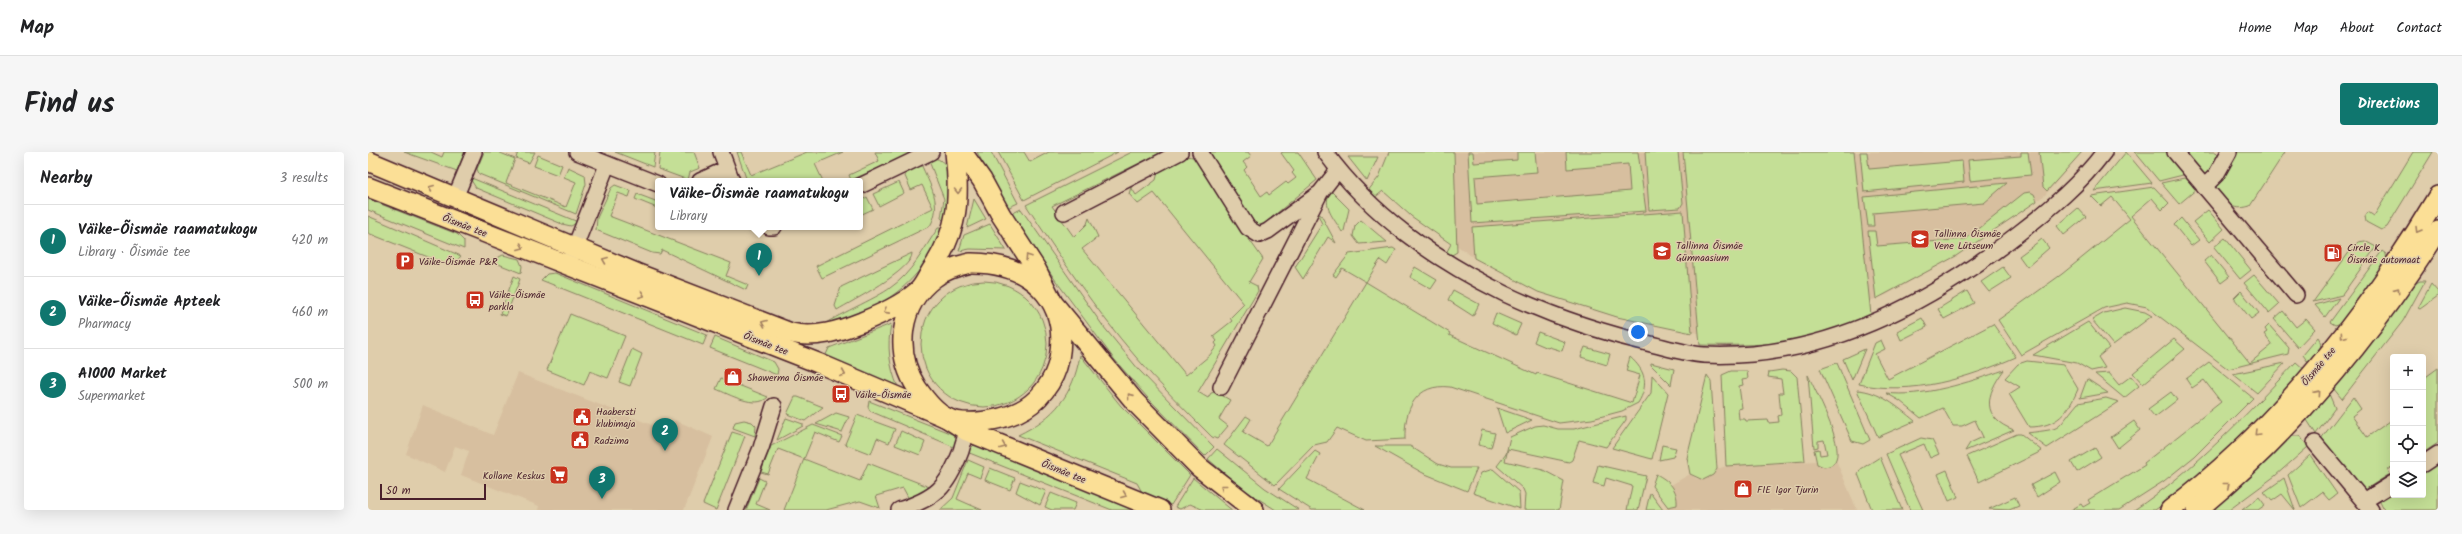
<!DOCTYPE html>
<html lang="en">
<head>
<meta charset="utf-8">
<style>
  :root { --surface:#fff; --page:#f6f6f6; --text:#202124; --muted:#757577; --line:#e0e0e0; --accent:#0f766e }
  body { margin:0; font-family:Kalam,sans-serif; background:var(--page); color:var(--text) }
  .controls { position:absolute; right:12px; bottom:12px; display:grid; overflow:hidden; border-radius:4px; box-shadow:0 4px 16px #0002 }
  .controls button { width:36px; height:36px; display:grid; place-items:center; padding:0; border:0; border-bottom:1px solid var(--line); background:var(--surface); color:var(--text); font:20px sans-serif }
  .scale { position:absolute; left:12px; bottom:10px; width:106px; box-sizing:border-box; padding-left:4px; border:2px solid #4a1f2b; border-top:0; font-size:11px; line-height:14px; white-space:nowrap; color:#4a1f2b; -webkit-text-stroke:3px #dfcdab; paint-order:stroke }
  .you { position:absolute; left:1270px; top:180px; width:14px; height:14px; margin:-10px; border:3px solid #fff; border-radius:50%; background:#1a73e8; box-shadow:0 0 0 6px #1a73e833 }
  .badge { display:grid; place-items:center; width:26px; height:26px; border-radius:50%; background:var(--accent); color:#fff; font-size:13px; font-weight:700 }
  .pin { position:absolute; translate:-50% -33px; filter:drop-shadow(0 1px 2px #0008) }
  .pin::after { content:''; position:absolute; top:21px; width:14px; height:12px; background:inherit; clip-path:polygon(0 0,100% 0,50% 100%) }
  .popup { position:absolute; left:287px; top:26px; width:208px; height:52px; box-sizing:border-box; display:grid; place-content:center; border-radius:4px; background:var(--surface); filter:drop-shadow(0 1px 3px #0005); font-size:13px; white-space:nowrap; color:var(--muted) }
  .popup b { font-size:15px; color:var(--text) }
  .popup::after { content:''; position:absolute; left:50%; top:100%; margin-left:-8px; border:8px solid transparent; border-top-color:var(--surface) }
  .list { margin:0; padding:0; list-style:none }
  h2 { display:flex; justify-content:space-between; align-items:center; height:52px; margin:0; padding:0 16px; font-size:17px }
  h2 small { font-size:13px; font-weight:400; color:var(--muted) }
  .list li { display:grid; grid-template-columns:26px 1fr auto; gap:12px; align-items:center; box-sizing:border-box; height:72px; padding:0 16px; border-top:1px solid var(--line) }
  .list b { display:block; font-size:15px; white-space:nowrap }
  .list p { margin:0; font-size:13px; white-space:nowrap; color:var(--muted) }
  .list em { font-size:13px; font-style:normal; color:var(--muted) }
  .icon { flex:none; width:22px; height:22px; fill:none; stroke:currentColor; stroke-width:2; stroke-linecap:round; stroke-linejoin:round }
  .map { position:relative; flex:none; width:2070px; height:358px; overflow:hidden; border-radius:4px }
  header { display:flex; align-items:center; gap:24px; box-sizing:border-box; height:56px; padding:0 20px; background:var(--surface); border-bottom:1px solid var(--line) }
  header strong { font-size:19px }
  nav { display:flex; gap:22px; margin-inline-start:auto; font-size:14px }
  .intro { display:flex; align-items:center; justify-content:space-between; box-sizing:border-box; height:96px; padding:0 24px }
  h1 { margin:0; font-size:28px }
  .button { padding:10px 18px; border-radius:4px; background:var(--accent); color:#fff; font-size:14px; font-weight:700 }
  main { display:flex; gap:24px; padding:0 24px }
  aside { flex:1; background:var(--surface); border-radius:4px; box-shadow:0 4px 16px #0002 }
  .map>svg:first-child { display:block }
</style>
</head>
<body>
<header>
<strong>Map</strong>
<nav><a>Home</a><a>Map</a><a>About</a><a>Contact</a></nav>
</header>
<div class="intro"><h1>Find us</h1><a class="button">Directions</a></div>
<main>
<aside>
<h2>Nearby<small>3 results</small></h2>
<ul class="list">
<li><span class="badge">1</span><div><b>Väike-Õismäe raamatukogu</b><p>Library · Õismäe tee</p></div><em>420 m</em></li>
<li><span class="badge">2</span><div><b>Väike-Õismäe Apteek</b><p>Pharmacy</p></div><em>460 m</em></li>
<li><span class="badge">3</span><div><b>A1000 Market</b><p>Supermarket</p></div><em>500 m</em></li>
</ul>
</aside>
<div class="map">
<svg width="2070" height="358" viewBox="0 0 2070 358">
  <rect width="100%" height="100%" fill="#dfcdab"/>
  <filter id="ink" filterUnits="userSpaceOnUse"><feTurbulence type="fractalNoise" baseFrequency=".025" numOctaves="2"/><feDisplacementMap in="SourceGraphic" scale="8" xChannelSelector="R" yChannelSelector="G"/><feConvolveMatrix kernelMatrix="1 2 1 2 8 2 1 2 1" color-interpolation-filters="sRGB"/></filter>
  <g filter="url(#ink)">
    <g fill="#d7bf9f">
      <polygon points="1021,0 1714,0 1677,43 1588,104 1518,143 1496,151 1354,186 1249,165 1170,140 1106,106 1044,61"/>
      <polygon points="150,221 302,280 307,268 345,285 316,358 170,358 171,354 93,323 101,299 87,294 77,320 38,302 55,253 125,283"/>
      <polygon points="1468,308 1489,358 1297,358 1300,355 1309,353 1308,341 1303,333 1322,322 1329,327 1345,323 1349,317 1358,314 1448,309 1449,311 1464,313"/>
    </g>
    <g fill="#c4df96" stroke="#877f60">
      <polygon points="36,0 63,0 74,5 76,0 97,0 89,19"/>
      <polygon points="116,0 130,0 147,7 138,31 198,55 208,30 196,25 200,15 217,23 218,32 208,62 111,22 109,17"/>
      <polygon points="150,0 167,0 161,11 148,6"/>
      <polygon points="247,0 287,0 285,15"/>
      <polygon points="292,0 326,0 332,16 322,20 320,28 290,17"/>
      <polygon points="369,0 373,0 383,23 439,0 475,0 447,12 455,29 379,29"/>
      <polygon points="507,0 548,0 483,28 481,23 511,9"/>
      <polygon points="609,0 623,0 650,51 639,56"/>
      <polygon points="630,0 656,0 662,10 681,0 750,0 656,48"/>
      <path d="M764 0H794L684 54 706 85 719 72 721 66 730 85 714 97 818 223 841 204 849 194 847 191 849 189 845 184 864 169 862 166 876 152 786 41 770 52 761 42 763 35 768 43 788 28 791 16C804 9 816 0 830 7L868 69 895 107 881 130 889 134 890 139 830 240 840 246 843 241 848 240 862 248 851 267 860 274 849 287 844 285C818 259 791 232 767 204 727 157 692 105 658 53Z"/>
      <polygon points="837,0 880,0 883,4 875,10 879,15 876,18 893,44 899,40 901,43 918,30 920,32 928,26 924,21 926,19 913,1 915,0 930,0 949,28 891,76 884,72"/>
      <polygon points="1021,0 1086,0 1089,100 1082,104 1077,103 1083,92 1043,64 1015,39 1005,47 999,40 1011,25"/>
      <polygon points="1100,0 1105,0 1106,11 1149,8 1149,0 1167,0 1169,20 1107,25 1109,52 1262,39 1260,12 1199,17 1198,0 1270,0 1278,59 1104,71"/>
      <polygon points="1277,0 1310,0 1315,51 1312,56 1281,58"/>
      <path d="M1315 0H1486L1503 163C1493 168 1483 174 1473 178 1430 193 1378 194 1332 193Z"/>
      <polygon points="1492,0 1499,0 1501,17 1594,9 1596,30 1496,40"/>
      <polygon points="1653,0 1660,0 1663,23 1602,29 1600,8 1653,4"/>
      <polygon points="1671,0 1714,0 1679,39 1675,35"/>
      <polygon points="1758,0 1784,31 1726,39"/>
      <polygon points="1767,0 1800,0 1819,22 1791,29"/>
      <polygon points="1817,0 1848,0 1853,5 1837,24"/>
      <path d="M1867 0H1917L1882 54C1862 60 1858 50 1846 35Z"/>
      <polygon points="2045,0 2065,0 2019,75 2013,78 1998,70 1997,64 2000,60 2006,64"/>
      <polygon points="170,3 194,13 190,23 166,14"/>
      <polygon points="980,5 1010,5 999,29"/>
      <path d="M566 6C592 11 580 53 577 70L573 66 576 47 561 9Z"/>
      <path d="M553 12C562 33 575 52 562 74L454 126 448 114 565 56 554 33 543 38 537 24 539 19Z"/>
      <polygon points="101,25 210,70 203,74 194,72 108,36"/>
      <polygon points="1821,25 1830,36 1811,52 1793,31"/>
      <polygon points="531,30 536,41 511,54 505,42"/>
      <polygon points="1639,31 1616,51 1505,61 1506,74 1500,74 1496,45"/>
      <polygon points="247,33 263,39 261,45 250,41 241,64 363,111 358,124 380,133 378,138 294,98 292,102 284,101 228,78 229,66 243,36"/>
      <polygon points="1786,35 1801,51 1794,58 1784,46 1763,64 1882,211 1904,193 1896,182 1899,180 1897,177 1901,173 1921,196 1920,202 1860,217 1779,155 1759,151 1736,156 1653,203 1630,168 1694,122 1762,67 1744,45 1733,54 1723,44"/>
      <path d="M963 39 981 57 976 79 974 80C966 66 953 54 963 39Z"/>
      <polygon points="1662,40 1666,42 1669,49 1588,104 1508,147 1500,79 1507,79 1509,94 1598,87 1656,41"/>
      <polygon points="269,42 290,50 289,56 267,47"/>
      <polygon points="499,45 505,57 492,63 492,49"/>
      <polygon points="0,47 89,82 96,89 96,97 0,58"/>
      <polygon points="606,47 618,67 599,76"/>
      <polygon points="1710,56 1718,65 1696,83 1689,74"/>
      <polygon points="653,57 735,174 771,218 846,295 837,304 779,245 746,207 688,129 643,62"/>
      <polygon points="1840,58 1856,77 1842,90 1825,70"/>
      <polygon points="1315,59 1324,181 1249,165 1170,140 1106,106 1104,75"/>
      <polygon points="950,62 953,63 968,91 960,85 935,127 927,115 954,72"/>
      <polygon points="0,64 93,104 86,112 80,113 0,81"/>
      <polygon points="1813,66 1831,88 1823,94 1806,73"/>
      <polygon points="993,68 1019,90 991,92 985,84 987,74"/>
      <polygon points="622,72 638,98 602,97 591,99 596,83"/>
      <path d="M570 76H574C554 133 513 158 457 172 461 167 511 145 522 136 544 121 555 98 570 76Z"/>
      <polygon points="1857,86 1883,118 1872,127 1846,95"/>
      <polygon points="1674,87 1681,96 1659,115 1651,104"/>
      <polygon points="1997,89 2008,95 1974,143 1945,150 1985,95 1990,90"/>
      <path d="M1025 96 1028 98 1019 113 1012 108 998 130 1082 181 1081 183 1168 223 1169 221 1264 251 1272 223 1258 219 1262 205C1278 219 1281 233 1270 251L1254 259 1224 267 1191 271 1082 235C1048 231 1036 257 1037 287L998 289 969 276 959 290 946 293 907 333 856 293 878 264 883 267 875 280 899 294 998 130 974 116 968 125 965 123 981 102Z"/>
      <polygon points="2014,99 2018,102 2019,111 1974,171 1967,173 1962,170"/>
      <path d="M544 101C545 118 484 149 469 158L467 154 473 135Z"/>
      <polygon points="135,103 151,107 154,114 153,121 123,109"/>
      <polygon points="1843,103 1861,125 1853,131 1836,109"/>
      <polygon points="1047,115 1069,128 1063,137 1042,125"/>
      <polygon points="1635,115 1643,126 1621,140 1613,130"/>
      <polygon points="187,121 339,183 335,193 173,128 179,122"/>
      <polygon points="1886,123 1911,152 1901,161 1876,131"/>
      <polygon points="146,124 152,127 138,164 132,162"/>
      <circle cx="616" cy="192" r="63"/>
      <polygon points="2052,129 2057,129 2035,169 1974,247 1965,236 2005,188 2046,132"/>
      <polygon points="2063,132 2070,140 2070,144 2052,157 2050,156"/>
      <polygon points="1085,138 1111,152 1105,164 1080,148"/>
      <polygon points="1599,139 1606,151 1576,167 1570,157"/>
      <polygon points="1873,139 1891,161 1883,167 1866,146"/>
      <polygon points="1971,146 1957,165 1947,153"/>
      <polygon points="1757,156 1777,160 1784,164 1745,193 1724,168 1736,161"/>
      <polygon points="1915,159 1928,175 1938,167 1947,177 1930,195 1906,167"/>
      <polygon points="1128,161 1153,172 1148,183 1124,171"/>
      <polygon points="202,162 257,184 240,226 222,219 216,233 179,218"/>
      <polygon points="1554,166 1559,175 1533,188 1529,179"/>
      <polygon points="1720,170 1741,196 1730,205 1737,216 1723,219 1709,211 1665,203"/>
      <path d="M523 172C519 194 521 214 530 235L457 205 461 196Z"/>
      <path d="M1625 172 1648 205C1600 226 1544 244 1491 232L1507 191 1513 188 1517 197 1507 202 1520 227Z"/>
      <polygon points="1170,180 1197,190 1194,199 1181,195 1180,196 1166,190"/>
      <polygon points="347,185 406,210 410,217 409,223 342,196"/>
      <path d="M1950 185C1957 195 1948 205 1942 213L1935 203Z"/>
      <polygon points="1806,187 1817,197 1775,232 1765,221"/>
      <polygon points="1217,195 1242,202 1239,213 1213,205"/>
      <polygon points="264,197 274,202 262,234 251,230"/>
      <polygon points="1497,197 1484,228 1475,207"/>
      <path d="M712 203 753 254 822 323 803 353 775 342 769 331 650 283C687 265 705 243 712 203Z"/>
      <path d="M1659 209 1696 213 1710 237C1700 261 1689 275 1661 275L1641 242 1652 235 1637 226 1650 212Z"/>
      <polygon points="1841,210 1885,246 1827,304 1796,329 1751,358 1703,358 1713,352 1715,355 1722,351 1720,348 1777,313 1776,311 1853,250 1836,228 1824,236 1818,227"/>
      <path d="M1928 210 1937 218 1853 306 1818 336 1787 358H1766C1828 317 1877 264 1928 210Z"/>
      <polygon points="1283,211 1306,217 1303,233 1283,213"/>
      <polygon points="1469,211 1502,288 1495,292 1484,289 1452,217"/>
      <polygon points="1917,211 1889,241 1865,222"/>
      <polygon points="2070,216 2070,291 2055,301 2055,227"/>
      <polygon points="1414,218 1423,219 1429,225 1437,309 1358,314 1354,223 1363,219 1379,219 1380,227 1374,228 1375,233 1371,234 1374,256 1370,257 1371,267 1377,267 1378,269 1400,268 1401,271 1411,270 1410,264 1413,263 1411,241 1415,241 1413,227 1400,225 1401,220"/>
      <path d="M1636 218C1617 243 1613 266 1646 278L1597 299 1602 291 1615 285 1607 268 1594 274H1585L1575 256 1553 266 1532 249 1518 241C1553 246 1602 230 1636 218Z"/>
      <polygon points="1741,221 1751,233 1763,224 1771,234 1756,246 1727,222"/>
      <polygon points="1284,223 1300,241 1284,307 1244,296 1283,241"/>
      <polygon points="1339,223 1343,229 1349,317 1345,323 1335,328 1322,322 1319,306"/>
      <path d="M1440 223C1448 240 1475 291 1468 307 1466 313 1462 314 1456 315L1449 312 1446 298 1451 297 1452 303 1459 302 1456 288 1450 289V295L1446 296Z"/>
      <path d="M353 226 400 245C388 258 361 242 348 237Z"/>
      <polygon points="1719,227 1740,241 1712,246"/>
      <path d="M1489 238C1511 239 1530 255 1547 269L1510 285Z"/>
      <polygon points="1803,240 1809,248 1787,265 1780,257"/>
      <polygon points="1961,242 1967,256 1948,282 1939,268"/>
      <polygon points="427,245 430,245 455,255 437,269 419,262"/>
      <polygon points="1985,245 1993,257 1984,264 1999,285 2025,267 2025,315 2020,318 2022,322 1998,337 1992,336 1952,288"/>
      <path d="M1738 246 1751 250 1679 296 1659 281C1698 276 1686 279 1710 251Z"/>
      <polygon points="501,249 584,282 588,286 586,295 502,259 500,255"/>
      <polygon points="1129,256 1164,268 1137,281"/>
      <polygon points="468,261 481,265 474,280 448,272"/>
      <polygon points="489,263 527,277 521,291 509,286 503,302 477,292"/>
      <polygon points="1258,264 1258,268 1238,295 1211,288 1204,308 1201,310 1140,297 1137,309 1175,318 1196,329 1191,358 1156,358 1157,342 1155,337 1129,314 1138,302 1142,285 1167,274 1175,273 1190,277 1206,277"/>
      <polygon points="418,266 435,272 435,274 409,288"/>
      <polygon points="376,268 384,270 388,274 387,284 365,276 367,270"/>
      <polygon points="1766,269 1772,278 1750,296 1743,285"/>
      <polygon points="445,273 474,284 471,290 447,280 436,307 492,329 500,311 564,336 541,347 535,336 508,344 512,356 492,349 458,358 416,358 436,307 410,297 400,322 393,320 403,294"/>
      <polygon points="1114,278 1127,281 1123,296 1110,293"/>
      <polygon points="533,279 557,290 552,303 527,293"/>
      <polygon points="364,280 377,284 348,358 335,352"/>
      <polygon points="1649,282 1653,282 1674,299 1611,330 1599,304"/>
      <polygon points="1923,284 1932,284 1940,295 1907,324 1861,358 1842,358"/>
      <polygon points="1553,286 1564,288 1571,302 1562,306 1556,292 1530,303 1555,358 1542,358 1518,302"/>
      <polygon points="607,292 769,358 744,358 599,300"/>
      <polygon points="1294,293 1308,296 1305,305 1291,308"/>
      <polygon points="1007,294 1042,294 1070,312 1083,316 1109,316 1099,339 1055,321"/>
      <polygon points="1727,296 1733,305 1709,320 1703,310"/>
      <polygon points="849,297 897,336 931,358 908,358 875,337 840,307"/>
      <polygon points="947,299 952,302 939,327 997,358 944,358 911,337"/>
      <polygon points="1942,303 1969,342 1961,348 1954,340 1933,356 1920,323"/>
      <polygon points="1512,305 1534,358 1504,358 1490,322 1493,317"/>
      <polygon points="2070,307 2070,358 2016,358 2011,348 2025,337 2025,343 2055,343 2055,317"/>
      <polygon points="600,308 616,315 612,326 600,321 589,347 614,358 572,358 585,346"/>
      <polygon points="1230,313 1278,324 1270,358 1259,358 1264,334 1238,326 1236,334 1225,331"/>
      <polygon points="622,316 647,326 642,338 617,328"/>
      <polygon points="1125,317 1151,340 1152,357 1105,341 1113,321"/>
      <polygon points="1579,318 1590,345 1581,349 1570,322"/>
      <polygon points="1687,320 1692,330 1669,345 1663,333"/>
      <path d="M1288 322C1301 329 1310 337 1309 353L1300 355 1284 334Z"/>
      <polygon points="391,326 397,329 388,352 402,358 378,358"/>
      <polygon points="825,326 860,355 864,358 836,358 822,352 812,357 807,355"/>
      <polygon points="1916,326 1927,358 1914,342 1904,349 1896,340"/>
      <polygon points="652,329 678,339 672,353 648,340"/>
      <polygon points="683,341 708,351 705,358 684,358 677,355"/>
      <polygon points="1282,341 1283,342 1295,358 1278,358"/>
      <polygon points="1647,345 1651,354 1641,358 1621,357"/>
      <polygon points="1891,345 1897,353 1890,358 1874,358"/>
    </g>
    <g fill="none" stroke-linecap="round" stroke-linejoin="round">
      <g stroke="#4a1f2b" stroke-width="18">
        <g id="minor">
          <polyline points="209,0 290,32"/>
          <polyline points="353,0 364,29"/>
          <polyline points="832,0 880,76 891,83 900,79 949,43"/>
          <path d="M957 0C1004 64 1066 107 1137 142 1186 165 1235 181 1287 193 1303 197 1320 202 1336 203 1454 209 1561 152 1651 81 1682 57 1712 32 1736 0"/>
          <polyline points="1807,0 1928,143"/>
          <polyline points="332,29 358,17"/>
          <polyline points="492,34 563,0"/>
          <polyline points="1836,35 1848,23 1861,0"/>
          <polyline points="87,46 106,0"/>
          <polyline points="696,60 812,0"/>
          <polyline points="401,75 406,75"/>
          <polyline points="203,105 239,13"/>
          <polyline points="853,235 952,41 970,18"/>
          <polyline points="1947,291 2003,358"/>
          <polyline points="2055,312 2070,302"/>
          <polyline points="1996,349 2025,331"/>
          <polyline points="368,358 393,296 406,254"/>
          <path d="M531 358C568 346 579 336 593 299 596 288 598 280 607 272"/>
        </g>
      </g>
      <g stroke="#4a1f2b" stroke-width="22">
        <g id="major">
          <polyline points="594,0 614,28 633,63 668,117 685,151 767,250 831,315 886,358"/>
          <path d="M0 9 268 121 423 181C447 187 471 179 494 170 513 162 534 153 550 139 556 134 560 123 565 116 591 75 592 47 587 0"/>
          <polyline points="0,35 450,211 579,266 599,279 792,358"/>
          <path d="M602 111C660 110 702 146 691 207 687 229 670 251 650 260 633 268 597 275 579 266 568 261 556 246 549 236 526 200 531 152 566 126 576 118 589 114 602 111Z"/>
          <path d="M1802 358C1912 274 1999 163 2070 44"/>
          <path d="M1829 358C1925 279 2003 184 2070 79"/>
        </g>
      </g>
      <use href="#minor" stroke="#dfcdab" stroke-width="15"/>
      <use href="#major" stroke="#fbdf96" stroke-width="19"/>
    </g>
    <defs><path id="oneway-chevron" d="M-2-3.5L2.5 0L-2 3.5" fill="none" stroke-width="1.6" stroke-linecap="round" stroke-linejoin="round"/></defs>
    <g stroke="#a27f60">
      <use href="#oneway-chevron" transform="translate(63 36) rotate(-157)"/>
      <use href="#oneway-chevron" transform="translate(590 39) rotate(89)"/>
      <use href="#oneway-chevron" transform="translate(2050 78) rotate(121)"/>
      <use href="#oneway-chevron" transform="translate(153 95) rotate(22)"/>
      <use href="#oneway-chevron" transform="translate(660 105) rotate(-123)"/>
      <use href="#oneway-chevron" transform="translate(237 108) rotate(-158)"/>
      <use href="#oneway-chevron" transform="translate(2029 138) rotate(-55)"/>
      <use href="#oneway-chevron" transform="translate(274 143) rotate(21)"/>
      <use href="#oneway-chevron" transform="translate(518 159) rotate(151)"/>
      <use href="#oneway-chevron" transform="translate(396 171) rotate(-159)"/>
      <use href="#oneway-chevron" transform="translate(1975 184) rotate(126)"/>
      <use href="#oneway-chevron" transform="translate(475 222) rotate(23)"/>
      <use href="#oneway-chevron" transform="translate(1950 241) rotate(-49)"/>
      <use href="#oneway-chevron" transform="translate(762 244) rotate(-129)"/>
      <use href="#oneway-chevron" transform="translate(1889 281) rotate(135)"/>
      <use href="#oneway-chevron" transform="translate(635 294) rotate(23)"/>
      <use href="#oneway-chevron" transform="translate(1859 333) rotate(-39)"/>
      <use href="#oneway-chevron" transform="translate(855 335) rotate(-141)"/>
      <use href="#oneway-chevron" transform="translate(756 343) rotate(22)"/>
    </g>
  </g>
  <defs>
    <g id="school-square" transform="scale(1)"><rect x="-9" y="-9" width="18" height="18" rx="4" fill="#c8321e" stroke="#dfcdab"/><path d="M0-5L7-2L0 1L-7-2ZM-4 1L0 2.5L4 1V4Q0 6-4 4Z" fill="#fff"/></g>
    <g id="fuel-square" transform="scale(1)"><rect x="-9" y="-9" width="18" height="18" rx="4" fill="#c8321e" stroke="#dfcdab"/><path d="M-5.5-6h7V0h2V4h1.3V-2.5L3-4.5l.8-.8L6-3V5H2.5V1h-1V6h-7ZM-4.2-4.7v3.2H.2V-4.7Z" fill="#fff"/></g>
    <g id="parking-square" transform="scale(1)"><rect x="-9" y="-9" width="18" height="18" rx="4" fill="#c8321e" stroke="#dfcdab"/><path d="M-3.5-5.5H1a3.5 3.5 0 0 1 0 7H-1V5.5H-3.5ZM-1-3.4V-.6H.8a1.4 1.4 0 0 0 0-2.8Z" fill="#fff"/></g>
    <g id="bus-square" transform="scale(1)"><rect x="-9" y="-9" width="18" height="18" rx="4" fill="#c8321e" stroke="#dfcdab"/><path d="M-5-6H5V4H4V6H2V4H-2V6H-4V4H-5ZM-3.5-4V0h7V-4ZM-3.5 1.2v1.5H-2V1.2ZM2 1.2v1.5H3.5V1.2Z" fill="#fff"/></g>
    <g id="shop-square" transform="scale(1)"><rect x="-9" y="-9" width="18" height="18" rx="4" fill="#c8321e" stroke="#dfcdab"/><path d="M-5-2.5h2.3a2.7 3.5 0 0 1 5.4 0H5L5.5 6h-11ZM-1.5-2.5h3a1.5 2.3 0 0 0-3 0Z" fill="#fff"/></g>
    <g id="civic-square" transform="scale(1)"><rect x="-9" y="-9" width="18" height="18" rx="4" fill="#c8321e" stroke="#dfcdab"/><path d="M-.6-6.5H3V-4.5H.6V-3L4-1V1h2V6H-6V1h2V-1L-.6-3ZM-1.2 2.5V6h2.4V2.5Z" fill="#fff"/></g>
    <g id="supermarket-square" transform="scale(1)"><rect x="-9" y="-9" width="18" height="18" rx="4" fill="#c8321e" stroke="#dfcdab"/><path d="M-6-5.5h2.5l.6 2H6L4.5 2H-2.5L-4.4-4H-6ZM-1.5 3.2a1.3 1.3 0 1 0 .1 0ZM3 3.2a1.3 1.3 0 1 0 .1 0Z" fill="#fff"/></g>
  </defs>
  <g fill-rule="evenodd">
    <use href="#school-square" x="1552" y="87"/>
    <use href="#school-square" x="1294" y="99"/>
    <use href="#fuel-square" x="1965" y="101"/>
    <use href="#parking-square" x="37" y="109"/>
    <use href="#bus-square" x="107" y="148"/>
    <use href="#shop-square" x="365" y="225"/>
    <use href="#bus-square" x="473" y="242"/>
    <use href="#civic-square" x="214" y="265"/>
    <use href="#civic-square" x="212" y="288"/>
    <use href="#supermarket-square" x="191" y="323"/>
    <use href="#shop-square" x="1375" y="337"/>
  </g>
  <g text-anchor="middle" stroke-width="3" stroke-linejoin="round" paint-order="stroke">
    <g font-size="10" fill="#4a1f2b" stroke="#dfcdab">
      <text transform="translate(97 73) rotate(21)" y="4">Õismäe tee</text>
      <text transform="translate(398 191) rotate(21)" y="4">Õismäe tee</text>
      <text transform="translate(1950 214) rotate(-50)" y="4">Õismäe tee</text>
      <text transform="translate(696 319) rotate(22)" y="4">Õismäe tee</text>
    </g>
    <g font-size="10" fill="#4a1f2b" stroke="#dfcdab" text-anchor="start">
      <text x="1566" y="85">Tallinna Õismäe<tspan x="1566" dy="12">Vene Lütseum</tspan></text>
      <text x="1308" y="97">Tallinna Õismäe<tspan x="1308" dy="12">Gümnaasium</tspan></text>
      <text x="1979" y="99">Circle K<tspan x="1979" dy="12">Õismäe automaat</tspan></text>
      <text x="51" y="113">Väike-Õismäe P&amp;R</text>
      <text x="121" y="146">Väike-Õismäe<tspan x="121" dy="12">parkla</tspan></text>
      <text x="379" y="229">Shawerma Õismäe</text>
      <text x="487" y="246">Väike-Õismäe</text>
      <text x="228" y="263">Haabersti<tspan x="228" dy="12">klubimaja</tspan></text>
      <text x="226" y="292">Radzima</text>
      <text x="177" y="327" text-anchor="end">Kollane Keskus</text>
      <text x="1389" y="341">FIE Igor Tjurin</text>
    </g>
  </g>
</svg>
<div class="controls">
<button>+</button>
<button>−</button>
<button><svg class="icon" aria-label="locate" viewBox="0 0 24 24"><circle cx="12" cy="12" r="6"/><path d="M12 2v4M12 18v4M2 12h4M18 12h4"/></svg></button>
<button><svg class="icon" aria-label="layers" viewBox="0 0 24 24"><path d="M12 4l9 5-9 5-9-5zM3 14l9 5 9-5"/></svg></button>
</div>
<div class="scale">50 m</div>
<div class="you"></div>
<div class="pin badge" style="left:391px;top:124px">1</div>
<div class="popup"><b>Väike-Õismäe raamatukogu</b>Library</div>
<div class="pin badge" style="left:297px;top:299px">2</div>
<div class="pin badge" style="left:234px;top:347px">3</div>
</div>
</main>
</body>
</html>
